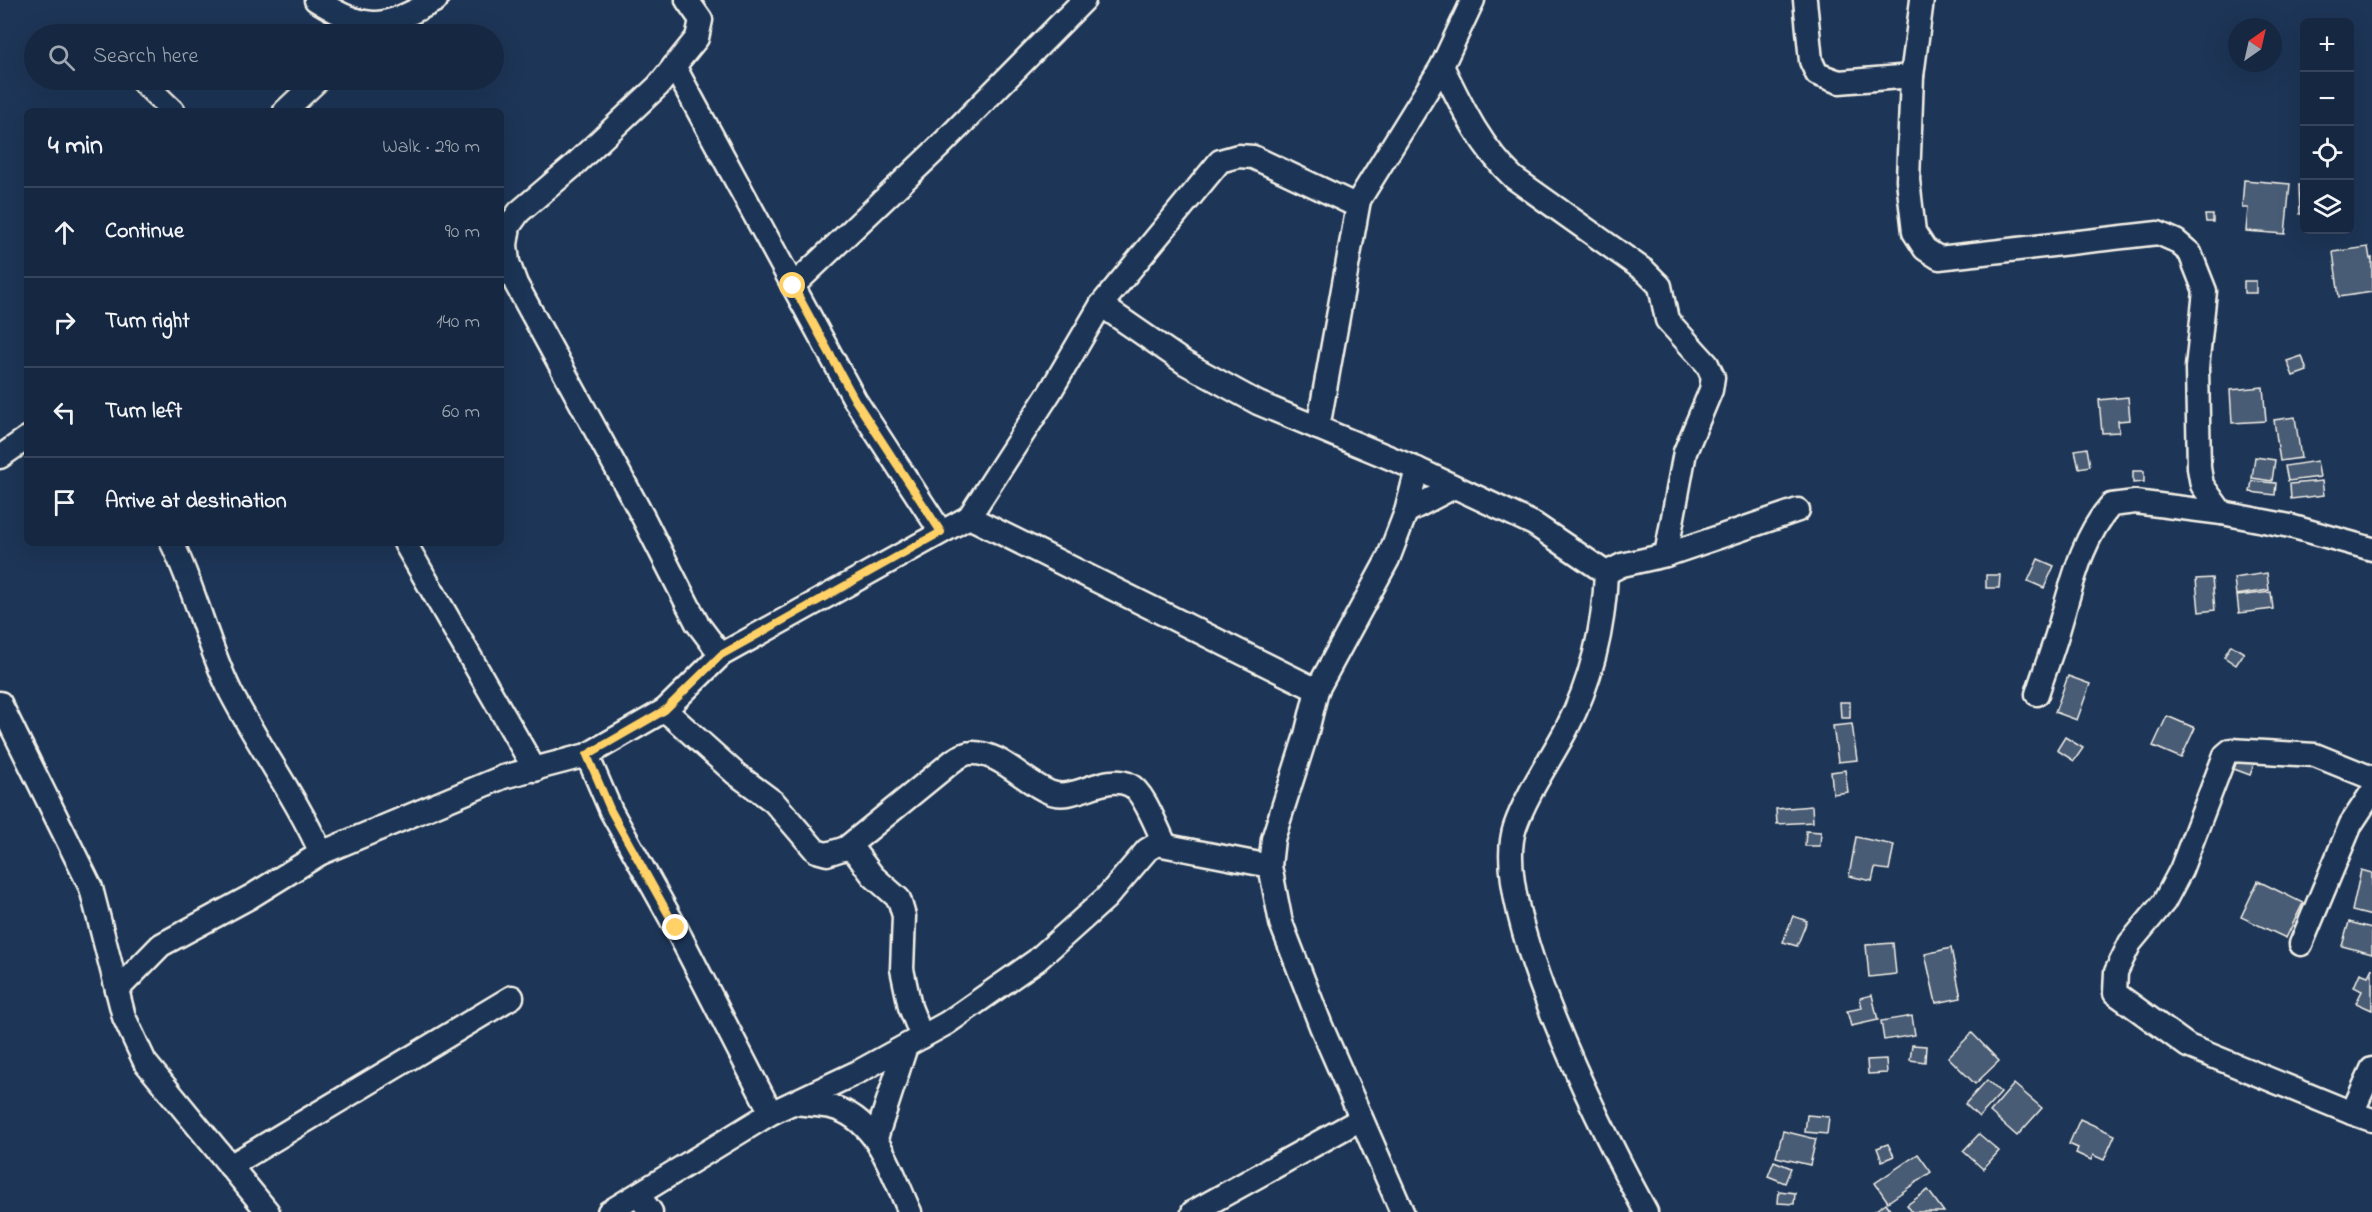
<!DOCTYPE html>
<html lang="en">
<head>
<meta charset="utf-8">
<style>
  :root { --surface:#162841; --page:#1f3048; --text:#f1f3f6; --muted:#9ea6b1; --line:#35445a }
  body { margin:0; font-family:"Indie Flower",sans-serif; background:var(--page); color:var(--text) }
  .controls { position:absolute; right:18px; top:18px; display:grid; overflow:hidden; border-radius:9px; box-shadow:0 6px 24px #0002 }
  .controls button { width:54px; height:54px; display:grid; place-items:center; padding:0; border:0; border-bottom:2px solid var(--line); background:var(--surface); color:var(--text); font:30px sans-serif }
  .compass { position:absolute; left:2228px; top:18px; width:54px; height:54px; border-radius:50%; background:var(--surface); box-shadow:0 6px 24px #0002; rotate:34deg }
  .stop { position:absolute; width:18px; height:18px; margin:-14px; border:4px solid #ffd166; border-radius:50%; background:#fff }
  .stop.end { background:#ffd166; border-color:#fff; box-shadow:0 2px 6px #0008 }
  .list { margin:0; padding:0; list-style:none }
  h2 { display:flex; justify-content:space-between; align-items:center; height:78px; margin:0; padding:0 24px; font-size:26px }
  h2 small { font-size:20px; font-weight:400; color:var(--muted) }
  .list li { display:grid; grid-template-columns:39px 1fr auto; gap:18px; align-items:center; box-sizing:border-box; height:90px; padding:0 24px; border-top:2px solid var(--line) }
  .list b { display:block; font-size:22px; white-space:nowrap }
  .list em { font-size:20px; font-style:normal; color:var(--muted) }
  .icon { flex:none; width:33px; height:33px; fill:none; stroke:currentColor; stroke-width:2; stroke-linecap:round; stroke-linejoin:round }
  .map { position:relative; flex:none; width:2372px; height:1212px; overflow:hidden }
  .search { position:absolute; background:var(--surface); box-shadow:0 6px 24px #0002; left:24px; top:24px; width:480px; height:66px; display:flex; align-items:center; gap:15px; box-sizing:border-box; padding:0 21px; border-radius:33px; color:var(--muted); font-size:22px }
  .panel { position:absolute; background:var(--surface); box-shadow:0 6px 24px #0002; left:24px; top:108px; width:480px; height:438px; border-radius:9px }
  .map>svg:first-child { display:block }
</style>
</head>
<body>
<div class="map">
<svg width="2372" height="1212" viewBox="0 0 2372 1212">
  <rect width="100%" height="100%" fill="#1d3557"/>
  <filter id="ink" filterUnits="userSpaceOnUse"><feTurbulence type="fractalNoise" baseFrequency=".0167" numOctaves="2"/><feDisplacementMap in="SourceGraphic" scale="12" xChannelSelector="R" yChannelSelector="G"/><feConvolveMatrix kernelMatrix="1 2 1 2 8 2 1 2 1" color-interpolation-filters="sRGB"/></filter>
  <g filter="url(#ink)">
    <g fill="#485b74" stroke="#f4f1e8" stroke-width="1.5">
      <polygon points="2244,180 2290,184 2285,234 2246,231 2248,208 2242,208"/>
      <polygon points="2299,185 2304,185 2304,214 2300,214"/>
      <polygon points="2205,215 2213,215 2213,222 2206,222"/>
      <polygon points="2368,247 2370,259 2372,258 2372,292 2339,297 2333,252"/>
      <rect x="2244" y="281" width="12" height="12"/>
      <polygon points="2302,356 2307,371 2293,376 2287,361"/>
      <polygon points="2263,387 2266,421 2232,423 2230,390"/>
      <polygon points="2128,397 2130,420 2118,421 2119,432 2102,433 2099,400"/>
      <polygon points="2295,417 2301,458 2280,461 2274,420"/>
      <polygon points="2087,448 2090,466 2079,468 2075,450"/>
      <polygon points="2255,457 2275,460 2272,481 2252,478"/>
      <polygon points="2317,461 2320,477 2288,481 2285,466"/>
      <polygon points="2133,471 2144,471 2144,482 2133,483"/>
      <polygon points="2252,481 2276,483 2275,495 2250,492"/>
      <polygon points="2322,481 2324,495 2291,499 2290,484"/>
      <polygon points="2038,559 2054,566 2044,588 2028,581"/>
      <polygon points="2267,573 2269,590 2236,595 2234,578"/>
      <polygon points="1986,575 2000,575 1999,588 1986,588"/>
      <polygon points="2212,578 2215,610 2199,612 2196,579"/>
      <polygon points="2271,592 2273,609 2239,613 2237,596"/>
      <polygon points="2231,645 2244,653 2236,665 2224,657"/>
      <polygon points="2068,676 2090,684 2077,720 2055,712"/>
      <polygon points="1840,702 1850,702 1850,718 1841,718"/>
      <polygon points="2167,716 2195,728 2181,758 2153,746"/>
      <polygon points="1852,724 1857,760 1838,762 1833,726"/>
      <polygon points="2065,737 2083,748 2074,761 2057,750"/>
      <polygon points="2239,755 2255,762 2250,775 2234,769"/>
      <polygon points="1845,770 1848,792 1833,794 1831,772"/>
      <polygon points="1812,806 1813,822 1777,824 1776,809"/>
      <polygon points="1806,831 1821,832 1820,846 1805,846"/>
      <polygon points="1856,837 1894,845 1889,870 1875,868 1872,881 1849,876"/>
      <polygon points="2361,870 2372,873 2372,916 2352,911"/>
      <polygon points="2258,881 2303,903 2286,938 2241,917"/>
      <polygon points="1793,916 1807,921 1797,946 1783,942"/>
      <polygon points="2349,922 2372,928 2372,954 2342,946"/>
      <polygon points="1893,943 1896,974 1869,977 1866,945"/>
      <polygon points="1951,948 1961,998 1936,1003 1925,954"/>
      <polygon points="2372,968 2372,1010 2356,1003 2362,991 2354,987 2360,973 2368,976"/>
      <polygon points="1872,995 1878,1020 1851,1026 1847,1011 1862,1008 1860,998"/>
      <polygon points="1912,1016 1915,1035 1884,1040 1881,1021"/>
      <polygon points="1972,1033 1999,1061 1975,1084 1948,1057"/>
      <polygon points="1912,1045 1926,1046 1925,1062 1910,1060"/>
      <polygon points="1886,1059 1887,1073 1868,1074 1867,1060"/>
      <polygon points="1987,1080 2001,1093 1979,1117 1965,1104"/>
      <polygon points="2014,1084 2042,1108 2017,1136 1990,1112"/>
      <polygon points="1807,1115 1829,1117 1827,1134 1805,1132"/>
      <polygon points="2080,1119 2115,1135 2104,1160 2093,1155 2091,1160 2076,1153 2078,1148 2069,1144"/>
      <polygon points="1783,1131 1816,1139 1810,1165 1776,1157"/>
      <polygon points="1979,1134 1999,1151 1983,1169 1963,1151"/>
      <polygon points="1888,1144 1894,1156 1882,1161 1877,1148"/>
      <polygon points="1918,1154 1931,1172 1888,1202 1875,1183"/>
      <polygon points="1774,1161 1791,1168 1785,1183 1768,1176"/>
      <polygon points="1928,1190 1944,1212 1912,1212 1907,1205"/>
      <polygon points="1779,1191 1795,1193 1794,1204 1778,1203"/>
      <polygon points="1886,1203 1892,1212 1873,1212"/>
    </g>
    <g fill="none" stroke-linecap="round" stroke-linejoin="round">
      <g stroke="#f4f1e8" stroke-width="27">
        <g id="street">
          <path d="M316 0C369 33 383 28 436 0"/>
          <polyline points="1805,0 1811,61 1817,74 1839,82 1912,76"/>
          <path d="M1922 0 1912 76 1908 180 1914 232 1925 249 1939 258 2158 233 2176 241 2190 253 2205 291 2197 368 2199 468 2202 485 2222 513 2135 502 2111 505C2081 539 2072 585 2059 628 2053 650 2044 672 2037 694"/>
          <polyline points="674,66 855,400 941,532"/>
          <path d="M1442 66C1462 107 1480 146 1514 178L1645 271 1660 286 1667 320 1707 364 1713 377 1711 390 1685 452 1666 555"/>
          <polyline points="141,80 173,111"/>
          <polyline points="285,111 318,80"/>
          <polyline points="793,286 939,147 1084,0"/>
          <polyline points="1101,305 1185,363 1258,403 1417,469 1534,524 1606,573 1622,565 1666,555 1798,510"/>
          <polyline points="1318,428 1359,200"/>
          <polyline points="0,457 27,438"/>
          <polyline points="1406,512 1454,487"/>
          <polyline points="2222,513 2290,526 2372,549"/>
          <polyline points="969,517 1317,690"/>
          <path d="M172 543C196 591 207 645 231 693 259 747 296 797 321 853"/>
          <polyline points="405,543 535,770"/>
          <path d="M1606 573C1604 628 1591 682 1566 730 1549 762 1527 793 1515 827 1488 907 1605 1136 1646 1212"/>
          <polyline points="721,655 969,517 1050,392 1101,305 1220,161 1238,156 1253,157 1351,203 1359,200 1442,66 1473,0"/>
          <polyline points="0,703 91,888 124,1017 145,1062 268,1212"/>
          <polyline points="665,710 736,774 774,802 816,851 827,854 846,848 855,852 873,876 899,899 904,916 902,969 910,1007 922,1037"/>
          <polyline points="587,755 611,811 676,928 771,1113"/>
          <path d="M846 848 954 760C959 757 966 753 971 753 999 751 1024 782 1049 792 1075 803 1104 772 1130 785 1144 792 1157 829 1165 844"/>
          <polyline points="2301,944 2351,824 2372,792"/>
          <polyline points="117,990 161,945 250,897 321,853 503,777 587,755 665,710 721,655 697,623 643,517 516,284 508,262 506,245 509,226 519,212 572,167 658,86 697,38 701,20 687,0"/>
          <polyline points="2372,1069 2352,1113 2372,1120"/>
          <path d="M794 1103C806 1104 819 1105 831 1107 878 1118 892 1174 910 1212"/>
          <polyline points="2352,1113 2188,1046 2115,993 2116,972 2130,943 2164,902 2181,870 2225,755 2231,750 2315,755 2372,778"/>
          <polyline points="876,1138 906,1046"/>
          <polyline points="230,1166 512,997"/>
          <polyline points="638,1195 651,1212"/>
          <polyline points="609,1212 771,1113 860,1071 947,1023 1037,960 1106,898 1147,850 1157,844 1270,866"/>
          <polyline points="1193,1212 1361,1119"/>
          <polyline points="1402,1212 1321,1026 1281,923 1270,866 1273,839 1306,735 1317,690 1388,559 1406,512 1417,469"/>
        </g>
      </g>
      <use href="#street" stroke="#1d3557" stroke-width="22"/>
    </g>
  </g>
  <g fill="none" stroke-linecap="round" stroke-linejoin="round" filter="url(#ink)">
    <polyline stroke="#ffd166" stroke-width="8" points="676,928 611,811 587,755 665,710 721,655 941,532 855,400 793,286"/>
  </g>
</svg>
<div class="controls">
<button>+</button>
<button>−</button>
<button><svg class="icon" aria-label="locate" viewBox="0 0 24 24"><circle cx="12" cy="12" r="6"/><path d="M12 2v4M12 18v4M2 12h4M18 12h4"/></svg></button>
<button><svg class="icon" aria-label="layers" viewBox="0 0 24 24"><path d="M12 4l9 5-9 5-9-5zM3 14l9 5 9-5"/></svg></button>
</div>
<svg class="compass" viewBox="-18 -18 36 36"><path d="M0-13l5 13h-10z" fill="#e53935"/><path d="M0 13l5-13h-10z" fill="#9ea6b1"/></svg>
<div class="stop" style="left:793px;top:286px"></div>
<div class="stop end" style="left:676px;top:928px"></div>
<div class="search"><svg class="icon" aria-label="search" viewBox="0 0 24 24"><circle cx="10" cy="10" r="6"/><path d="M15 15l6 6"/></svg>Search here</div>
<section class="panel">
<h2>4 min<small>Walk · 290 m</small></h2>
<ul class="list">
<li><svg class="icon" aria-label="ahead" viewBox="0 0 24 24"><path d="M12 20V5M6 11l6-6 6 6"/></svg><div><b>Continue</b></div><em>90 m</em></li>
<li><svg class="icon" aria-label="right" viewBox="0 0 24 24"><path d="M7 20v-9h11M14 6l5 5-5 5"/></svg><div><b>Turn right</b></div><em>140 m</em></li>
<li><svg class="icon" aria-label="left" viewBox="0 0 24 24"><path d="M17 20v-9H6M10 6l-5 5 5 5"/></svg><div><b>Turn left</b></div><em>60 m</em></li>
<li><svg class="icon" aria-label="arrive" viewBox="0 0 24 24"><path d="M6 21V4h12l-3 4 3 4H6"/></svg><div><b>Arrive at destination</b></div></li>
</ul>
</section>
</div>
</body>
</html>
